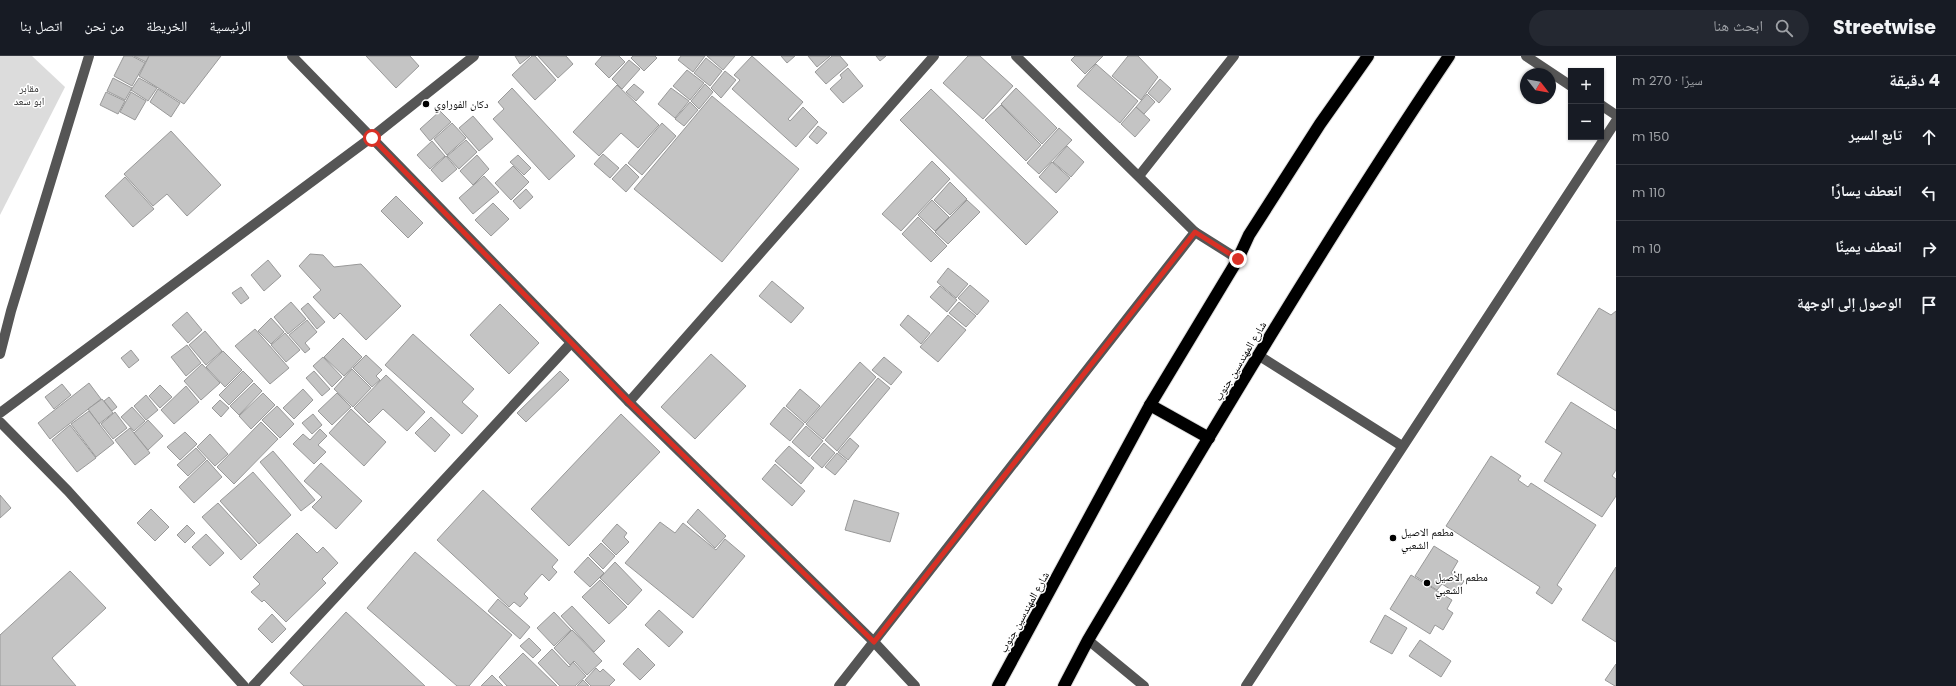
<!DOCTYPE html>
<html lang="ar">
<head>
<meta charset="utf-8">
<style>
  :root { --surface:#171b24; --page:#242831; --text:#f1f3f6; --muted:#9ea1a6; --line:#363941 }
  body { margin:0; font-family:Poppins,"Noto Naskh Arabic",sans-serif; background:var(--page); color:var(--text); direction:rtl }
  .controls { position:absolute; right:12px; top:12px; display:grid; overflow:hidden; border-radius:0px; box-shadow:0 1px 3px #0004 }
  .controls button { width:36px; height:36px; display:grid; place-items:center; padding:0; border:0; border-bottom:1px solid var(--line); background:var(--surface); color:var(--text); font:20px sans-serif }
  .compass { position:absolute; left:1520px; top:12px; width:36px; height:36px; border-radius:50%; background:var(--surface); box-shadow:0 1px 3px #0004; rotate:121deg }
  .stop { position:absolute; width:12px; height:12px; margin:-9px; border:3px solid #d93025; border-radius:50%; background:#fff }
  .stop.end { background:#d93025; border-color:#fff; box-shadow:0 1px 4px #0008 }
  .list { margin:0; padding:0; list-style:none }
  h2 { display:flex; justify-content:space-between; align-items:center; height:52px; margin:0; padding:0 16px; font-size:17px }
  h2 small { font-size:13px; font-weight:400; color:var(--muted) }
  .list li { display:grid; grid-template-columns:26px 1fr auto; gap:12px; align-items:center; box-sizing:border-box; height:56px; padding:0 16px; border-top:1px solid var(--line) }
  .list b { display:block; font-size:15px; white-space:nowrap }
  .list em { font-size:13px; font-style:normal; color:var(--muted) }
  .icon { flex:none; width:22px; height:22px; fill:none; stroke:currentColor; stroke-width:2; stroke-linecap:round; stroke-linejoin:round }
  .map { position:relative; flex:none; width:1616px; height:630px; overflow:hidden; direction:ltr }
  header { display:flex; align-items:center; gap:24px; box-sizing:border-box; height:56px; padding:0 20px; background:var(--surface); border-bottom:1px solid var(--line) }
  header strong { font-size:19px }
  nav { display:flex; gap:22px; margin-inline-start:auto; font-size:14px }
  .search { width:280px; height:36px; background:var(--page); display:flex; align-items:center; gap:10px; box-sizing:border-box; padding:0 14px; border-radius:22px; color:var(--muted); font-size:15px }
  main { display:flex }
  aside { flex:1; background:var(--surface) }
  .map>svg:first-child { display:block }
</style>
</head>
<body>
<header>
<strong>Streetwise</strong>
<div class="search"><svg class="icon" aria-label="search" viewBox="0 0 24 24"><circle cx="10" cy="10" r="6"/><path d="M15 15l6 6"/></svg>ابحث هنا</div>
<nav><a>الرئيسية</a><a>الخريطة</a><a>من نحن</a><a>اتصل بنا</a></nav>
</header>
<main>
<aside>
<h2>4 دقيقة<small>سيرًا · 270 m</small></h2>
<ul class="list">
<li><svg class="icon" aria-label="ahead" viewBox="0 0 24 24"><path d="M12 20V5M6 11l6-6 6 6"/></svg><div><b>تابع السير</b></div><em>150 m</em></li>
<li><svg class="icon" aria-label="left" viewBox="0 0 24 24"><path d="M17 20v-9H6M10 6l-5 5 5 5"/></svg><div><b>انعطف يسارًا</b></div><em>110 m</em></li>
<li><svg class="icon" aria-label="right" viewBox="0 0 24 24"><path d="M7 20v-9h11M14 6l5 5-5 5"/></svg><div><b>انعطف يمينًا</b></div><em>10 m</em></li>
<li><svg class="icon" aria-label="arrive" viewBox="0 0 24 24"><path d="M6 21V4h12l-3 4 3 4H6"/></svg><div><b>الوصول إلى الوجهة</b></div></li>
</ul>
</aside>
<div class="map">
<svg width="1616" height="630" viewBox="0 0 1616 630">
  <rect width="100%" height="100%" fill="#fff"/>
  <polygon fill="#dcdcdc" points="0,0 32,0 65,31 0,159"/>
  <g fill="#c4c4c4" stroke="#999">
    <polygon points="124,0 132,0 145,7 132,30 114,20"/>
    <polygon points="134,0 149,0 146,6"/>
    <polygon points="149,0 221,0 184,48 139,20"/>
    <polygon points="366,0 410,0 419,10 396,32"/>
    <polygon points="515,0 530,0 520,8"/>
    <polygon points="532,0 535,0 556,24 535,44 512,19"/>
    <polygon points="538,0 566,0 573,8 558,22"/>
    <polygon points="602,0 619,0 625,6 609,22 595,8"/>
    <polygon points="633,0 655,0 657,2 644,15 631,2"/>
    <polygon points="681,0 705,0 693,16 678,4"/>
    <polygon points="707,0 735,0 723,14"/>
    <polygon points="752,0 803,46 788,63 790,65 803,51 818,66 796,91 732,33 740,24 734,19"/>
    <polygon points="781,0 795,0 787,7"/>
    <polygon points="808,0 830,0 817,11"/>
    <polygon points="832,0 840,0 848,9 826,28 815,16"/>
    <polygon points="876,0 886,0 880,5"/>
    <polygon points="968,0 980,0 1013,30 983,63 943,27"/>
    <polygon points="1075,0 1103,0 1085,18 1071,4"/>
    <polygon points="1128,0 1138,0 1158,21 1141,44 1112,20"/>
    <polygon points="706,2 722,15 710,30 694,17"/>
    <polygon points="629,4 640,13 622,33 612,23"/>
    <polygon points="1096,8 1138,45 1120,67 1077,30"/>
    <polygon points="848,12 863,30 843,47 830,33 842,22 840,19"/>
    <polygon points="687,14 704,27 690,44 673,30"/>
    <polygon points="725,15 736,24 721,42 711,32"/>
    <polygon points="113,22 132,32 125,44 107,35"/>
    <polygon points="139,22 157,32 148,45 131,34"/>
    <polygon points="1160,23 1171,33 1159,47 1148,37"/>
    <polygon points="634,28 644,36 636,45 626,36"/>
    <polygon points="705,28 713,36 699,53 691,45"/>
    <polygon points="617,29 659,69 638,92 621,77 599,100 573,76"/>
    <polygon points="512,32 575,100 549,124 493,63 504,53 498,46"/>
    <polygon points="671,32 689,45 675,62 658,48"/>
    <polygon points="1016,32 1057,72 1042,88 1001,48"/>
    <polygon points="158,33 180,47 171,61 150,46"/>
    <polygon points="931,33 1058,156 1026,189 900,64"/>
    <polygon points="106,36 125,45 118,58 100,49"/>
    <polygon points="131,36 146,45 135,64 120,56"/>
    <polygon points="1147,38 1155,46 1144,58 1136,51"/>
    <polygon points="712,40 799,113 722,206 634,133"/>
    <polygon points="690,46 698,54 684,70 675,63"/>
    <polygon points="1001,49 1041,89 1026,105 985,64"/>
    <polygon points="1136,51 1150,64 1135,81 1121,68"/>
    <polygon points="440,55 451,66 430,85 420,73"/>
    <polygon points="473,60 493,83 479,95 459,72"/>
    <polygon points="452,67 466,82 447,99 434,83"/>
    <polygon points="662,67 676,80 642,119 628,107"/>
    <polygon points="818,70 827,77 817,88 809,81"/>
    <polygon points="1059,72 1072,84 1039,118 1027,107"/>
    <polygon points="171,75 221,129 187,160 167,138 153,150 124,118"/>
    <polygon points="466,84 477,96 459,113 447,100"/>
    <polygon points="432,85 445,100 430,113 417,99"/>
    <polygon points="1067,90 1084,106 1071,121 1053,106"/>
    <polygon points="603,98 619,112 610,122 594,108"/>
    <polygon points="477,99 489,113 473,129 460,115"/>
    <polygon points="518,99 531,112 524,119 510,106"/>
    <polygon points="446,100 457,113 442,126 431,114"/>
    <polygon points="932,105 950,123 901,175 882,158"/>
    <polygon points="1052,106 1070,122 1056,137 1039,121"/>
    <polygon points="626,108 639,121 626,136 612,123"/>
    <polygon points="513,110 529,126 511,144 495,127"/>
    <polygon points="484,120 499,136 473,158 459,142"/>
    <polygon points="125,121 154,153 133,171 105,140"/>
    <polygon points="950,126 967,143 950,159 934,144"/>
    <polygon points="526,133 533,141 520,153 513,145"/>
    <polygon points="396,140 423,167 408,182 381,155"/>
    <polygon points="932,144 949,161 935,175 918,159"/>
    <polygon points="967,144 980,156 948,188 935,176"/>
    <polygon points="493,147 509,163 491,180 475,164"/>
    <polygon points="918,161 947,190 931,206 902,178"/>
    <polygon points="310,198 323,199 334,211 361,208 401,250 366,284 340,257 334,263 313,241 321,234 299,210"/>
    <polygon points="268,204 281,220 264,235 251,219"/>
    <polygon points="948,212 968,228 956,242 937,226"/>
    <polygon points="772,225 804,252 791,267 759,240"/>
    <polygon points="970,229 989,245 977,259 958,242"/>
    <polygon points="940,230 957,244 947,256 930,241"/>
    <polygon points="241,231 249,242 241,248 232,237"/>
    <polygon points="291,246 306,263 288,278 274,261"/>
    <polygon points="959,246 976,260 966,271 949,257"/>
    <polygon points="308,247 325,266 317,273 301,253"/>
    <polygon points="500,248 539,287 509,318 470,279"/>
    <polygon points="1599,252 1611,259 1616,255 1616,355 1557,318"/>
    <polygon points="187,256 202,274 188,287 172,269"/>
    <polygon points="908,259 930,277 921,288 900,269"/>
    <polygon points="948,259 966,274 938,306 920,291"/>
    <polygon points="271,262 284,276 271,288 258,275"/>
    <polygon points="307,264 317,276 305,287 310,293 305,297 289,279"/>
    <polygon points="255,273 289,312 270,328 235,290"/>
    <polygon points="205,275 222,295 206,309 189,289"/>
    <polygon points="285,277 300,294 286,306 271,289"/>
    <polygon points="413,278 474,333 462,346 478,360 462,378 385,309"/>
    <polygon points="343,282 362,301 344,320 324,301"/>
    <polygon points="187,289 201,307 186,320 171,301"/>
    <polygon points="131,294 139,304 129,312 121,302"/>
    <polygon points="223,295 242,314 225,331 206,311"/>
    <polygon points="711,298 746,330 695,383 661,351"/>
    <polygon points="366,299 382,314 376,320 380,324 372,331 353,312"/>
    <polygon points="323,301 342,321 332,331 313,310"/>
    <polygon points="884,301 902,316 891,329 872,314"/>
    <polygon points="860,306 876,321 823,383 806,368"/>
    <polygon points="202,308 220,327 201,344 184,325"/>
    <polygon points="352,313 371,332 353,351 334,333"/>
    <polygon points="243,315 253,325 229,349 219,339"/>
    <polygon points="314,315 330,333 322,340 306,322"/>
    <polygon points="560,315 569,324 526,366 517,357"/>
    <polygon points="386,319 425,356 407,375 383,353 369,367 354,352"/>
    <polygon points="878,322 890,332 837,395 825,384"/>
    <polygon points="89,327 101,343 50,383 38,367"/>
    <polygon points="254,327 262,335 239,359 230,350"/>
    <polygon points="62,328 71,339 54,353 45,341"/>
    <polygon points="160,329 172,341 160,352 149,340"/>
    <polygon points="186,330 199,346 174,368 161,354"/>
    <polygon points="303,333 313,344 294,363 283,352"/>
    <polygon points="800,333 820,350 805,367 786,350"/>
    <polygon points="263,337 275,349 251,373 239,360"/>
    <polygon points="337,337 351,351 332,369 318,355"/>
    <polygon points="146,339 158,354 146,364 134,350"/>
    <polygon points="109,341 117,351 112,355 104,345"/>
    <polygon points="102,343 113,357 99,368 88,353"/>
    <polygon points="220,344 229,352 221,361 212,352"/>
    <polygon points="1571,346 1616,374 1616,414 1612,420 1616,423 1616,440 1602,461 1544,425 1562,397 1545,386"/>
    <polygon points="277,350 294,368 280,382 262,364"/>
    <polygon points="132,351 145,365 134,375 121,361"/>
    <polygon points="784,351 804,368 790,385 770,368"/>
    <polygon points="351,353 386,386 364,410 329,377"/>
    <polygon points="89,355 114,387 96,401 71,368"/>
    <polygon points="115,356 127,372 113,383 101,368"/>
    <polygon points="313,358 322,369 312,378 302,367"/>
    <polygon points="621,358 660,396 569,490 531,453"/>
    <polygon points="431,361 450,379 435,396 415,377"/>
    <polygon points="148,364 163,380 148,394 134,377"/>
    <polygon points="261,366 278,383 234,428 217,411"/>
    <polygon points="70,369 96,402 77,416 52,384"/>
    <polygon points="806,370 823,385 809,401 792,386"/>
    <polygon points="130,372 150,397 135,409 115,384"/>
    <polygon points="320,373 327,380 318,389 326,396 314,408 293,388 303,378 310,384"/>
    <polygon points="185,376 197,388 180,404 167,391"/>
    <polygon points="210,378 228,398 215,410 197,391"/>
    <polygon points="850,382 859,390 848,404 838,396"/>
    <polygon points="824,387 835,397 822,412 811,402"/>
    <polygon points="789,390 814,412 801,428 775,405"/>
    <polygon points="196,392 206,403 188,420 177,409"/>
    <polygon points="273,395 315,444 301,455 260,406"/>
    <polygon points="837,397 847,405 835,419 825,411"/>
    <polygon points="1491,400 1521,420 1518,424 1528,431 1531,427 1596,469 1557,529 1562,533 1552,548 1536,537 1540,531 1446,470"/>
    <polygon points="207,404 222,421 194,447 179,431"/>
    <polygon points="321,407 362,445 336,473 312,451 322,441 304,425"/>
    <polygon points="775,408 805,435 792,450 762,423"/>
    <polygon points="253,416 291,459 259,488 220,445"/>
    <polygon points="483,434 558,504 552,511 557,516 549,525 542,518 524,538 528,542 520,551 514,546 509,551 437,484"/>
    <polygon points="0,439 11,452 0,462"/>
    <polygon points="854,444 899,457 890,486 845,474"/>
    <polygon points="218,447 257,489 241,504 202,461"/>
    <polygon points="151,453 169,471 155,485 137,467"/>
    <polygon points="698,453 726,480 715,492 687,466"/>
    <polygon points="660,466 675,477 683,467 716,494 725,483 745,500 693,562 625,507"/>
    <polygon points="617,468 627,477 624,481 629,486 616,499 602,485"/>
    <polygon points="187,469 195,477 185,487 177,479"/>
    <polygon points="297,477 317,497 323,491 338,507 322,523 326,527 286,566 264,544 262,546 251,536 260,528 253,521"/>
    <polygon points="206,478 224,497 210,510 192,491"/>
    <polygon points="601,487 615,500 603,513 589,499"/>
    <polygon points="1434,490 1458,505 1451,517 1464,525 1456,537 1442,528 1437,534 1415,520"/>
    <polygon points="415,496 512,579 469,630 457,630 367,552"/>
    <polygon points="588,501 604,517 590,531 574,516"/>
    <polygon points="615,506 642,534 628,549 600,522"/>
    <polygon points="1616,511 1616,586 1582,564"/>
    <polygon points="70,515 106,552 52,602 76,630 0,630 0,579"/>
    <polygon points="1411,519 1452,544 1447,553 1453,557 1443,574 1435,569 1430,578 1390,553"/>
    <polygon points="600,524 627,551 609,568 582,541"/>
    <polygon points="498,543 530,571 520,583 488,555"/>
    <polygon points="572,550 605,585 594,596 561,560"/>
    <polygon points="659,554 683,576 669,591 645,569"/>
    <polygon points="346,556 425,630 304,630 290,617"/>
    <polygon points="554,556 571,574 554,590 537,572"/>
    <polygon points="272,558 286,573 272,587 258,573"/>
    <polygon points="1385,559 1407,572 1392,598 1370,586"/>
    <polygon points="572,574 602,605 587,619 574,605 570,609 554,592"/>
    <polygon points="529,582 541,594 533,602 520,590"/>
    <polygon points="1420,584 1451,605 1441,621 1409,600"/>
    <polygon points="638,592 655,609 640,624 623,608"/>
    <polygon points="552,593 569,611 573,606 586,620 575,630 560,630 538,607"/>
    <polygon points="523,597 557,630 507,630 499,621"/>
    <polygon points="1616,608 1616,630 1615,630 1605,624"/>
    <polygon points="596,612 600,616 603,613 615,624 609,630 591,630 585,624"/>
    <polygon points="492,619 503,630 481,630"/>
    <polygon points="583,624 589,630 577,630"/>
  </g>
  <g fill="none" stroke-linecap="round" stroke-linejoin="round">
    <g stroke="#dbdbdb" stroke-width="14">
      <g id="highway">
        <polyline points="1150,349 1209,382"/>
        <polyline points="998,630 1150,349 1238,203 1249,179 1320,68 1368,0"/>
        <path d="M1064 630 1088 584C1205 387 1321 190 1449 0"/>
      </g>
    </g>
    <g stroke="#555" stroke-width="10">
      <polyline points="292,0 629,346 874,586 915,630"/>
      <polyline points="1016,0 1195,176 1238,203"/>
      <polyline points="1526,0 1571,30"/>
      <polyline points="1601,49 1616,59"/>
      <polyline points="1139,120 1234,0"/>
      <polyline points="0,298 11,255 89,0"/>
      <polyline points="1258,299 1402,390"/>
      <polyline points="629,346 934,0"/>
      <polyline points="0,357 372,81 474,0"/>
      <polyline points="0,366 68,435 244,630"/>
      <polyline points="1088,584 1144,630"/>
      <polyline points="253,630 571,287"/>
      <polyline points="839,630 1195,176"/>
      <polyline points="1246,630 1616,65"/>
    </g>
    <use href="#highway" stroke="#000" stroke-width="12"/>
  </g>
  <g fill="none" stroke-linecap="round" stroke-linejoin="round">
    <polyline stroke="#d93025" stroke-width="5" points="372,82 629,346 874,586 1195,176 1238,203"/>
  </g>
  <g fill="#000" stroke="#fff" stroke-width="1.5">
    <circle cx="426" cy="48" r="4"/>
    <circle cx="1393" cy="482" r="4"/>
    <circle cx="1427" cy="527" r="4"/>
  </g>
  <g text-anchor="middle" stroke-width="3" stroke-linejoin="round" paint-order="stroke">
    <g font-size="11" fill="#333" stroke="#fff">
      <text x="29" y="36">مقابر<tspan x="29" dy="13">ابو سعد</tspan></text>
    </g>
    <g font-size="11" fill="#000" stroke="#fff" text-anchor="start">
      <text x="434" y="52">دكان الفوراوي</text>
      <text x="1401" y="480">مطعم الاصيل<tspan x="1401" dy="13">الشعبي</tspan></text>
      <text x="1435" y="525">مطعم الأصيل<tspan x="1435" dy="13">الشعبي</tspan></text>
    </g>
    <g font-size="11" fill="#000" stroke="#fff">
      <text transform="translate(1240 305) rotate(-59)" y="4">شارع المهندسين جنوب</text>
      <text transform="translate(1024 556) rotate(-61)" y="4">شارع المهندسين جنوب</text>
    </g>
  </g>
</svg>
<div class="controls">
<button>+</button>
<button>−</button>
</div>
<svg class="compass" viewBox="-18 -18 36 36"><path d="M0-13l5 13h-10z" fill="#e53935"/><path d="M0 13l5-13h-10z" fill="#9ea1a6"/></svg>
<div class="stop" style="left:372px;top:82px"></div>
<div class="stop end" style="left:1238px;top:203px"></div>
</div>
</main>
</body>
</html>
